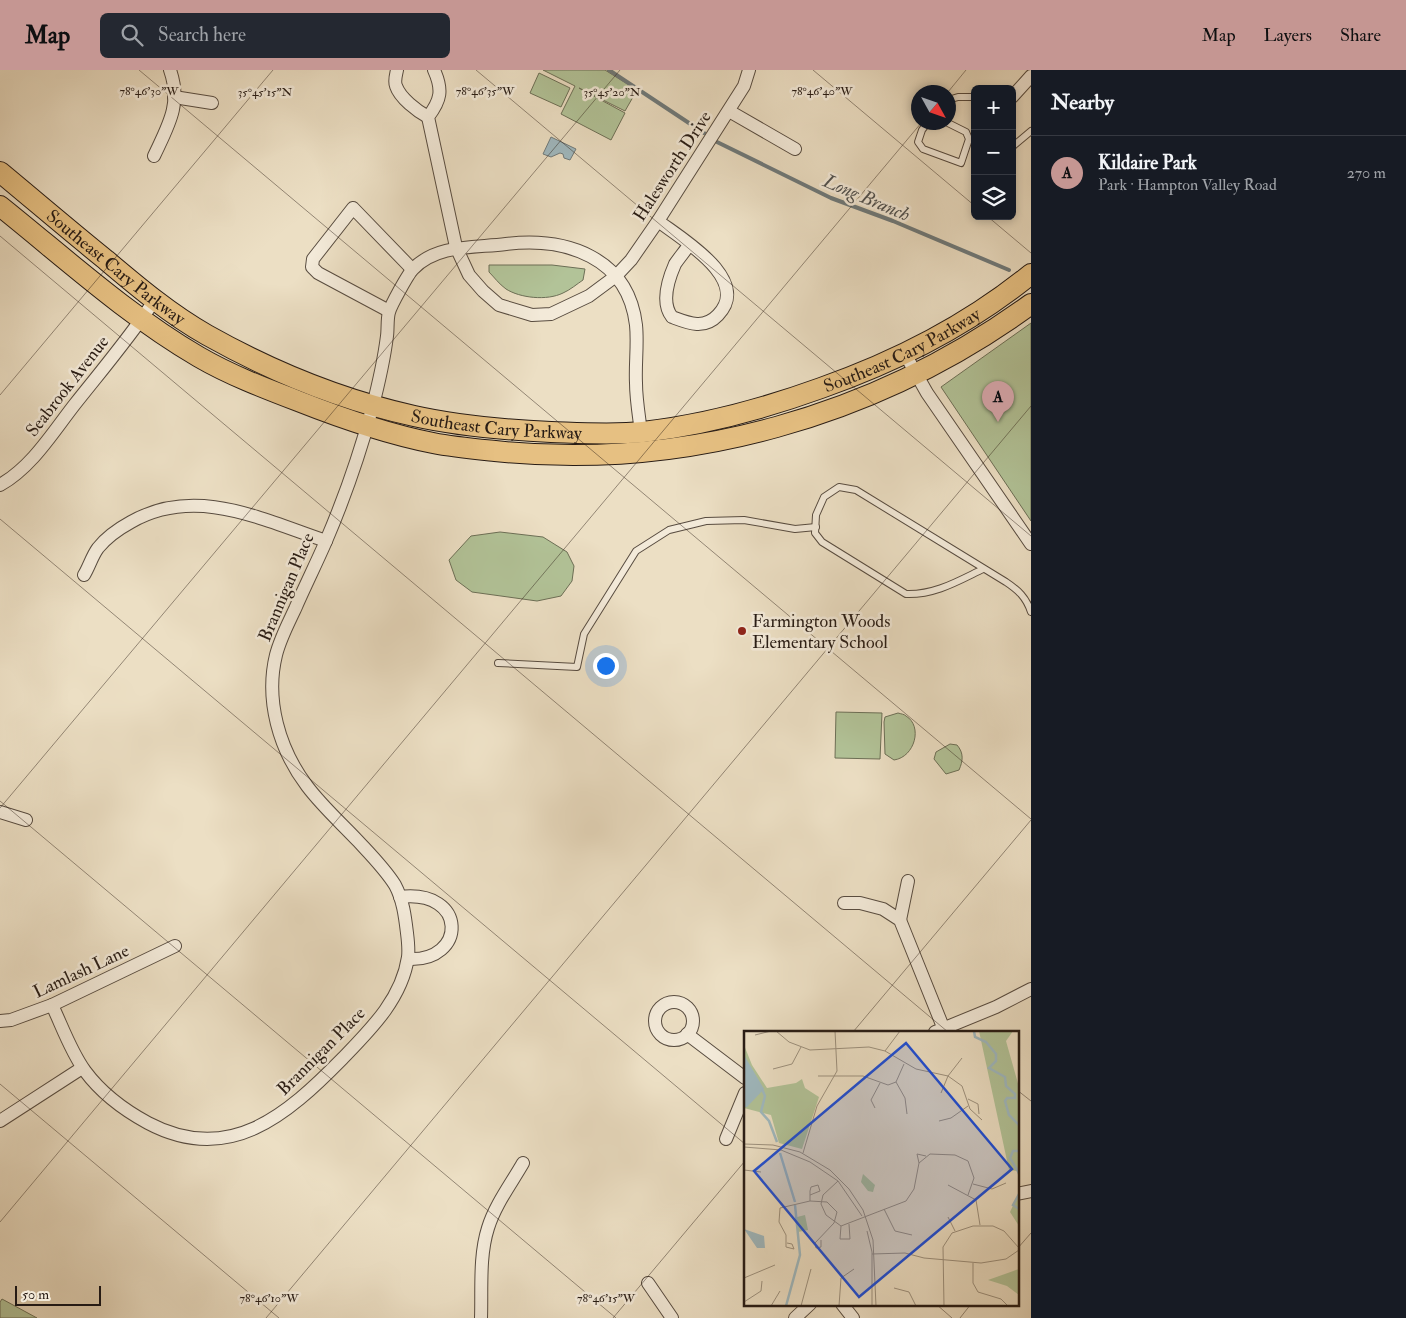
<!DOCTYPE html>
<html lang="en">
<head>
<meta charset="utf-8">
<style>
  :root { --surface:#171b24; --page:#242831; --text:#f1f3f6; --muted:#9ea1a6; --line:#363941; --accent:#c59692 }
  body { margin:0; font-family:"IM FELL Double Pica",serif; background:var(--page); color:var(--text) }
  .controls { position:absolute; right:15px; top:15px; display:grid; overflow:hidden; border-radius:8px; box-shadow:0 2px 8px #0003 }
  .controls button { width:45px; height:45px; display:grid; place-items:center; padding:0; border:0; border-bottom:1px solid var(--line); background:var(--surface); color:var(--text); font:25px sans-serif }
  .compass { position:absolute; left:911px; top:15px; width:45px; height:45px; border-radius:50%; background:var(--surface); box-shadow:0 2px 8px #0003; rotate:130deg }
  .scale { position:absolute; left:15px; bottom:12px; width:86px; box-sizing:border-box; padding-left:5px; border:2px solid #271b14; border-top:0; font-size:14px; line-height:18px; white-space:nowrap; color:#271b14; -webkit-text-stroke:4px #f3ead9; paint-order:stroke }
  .you { position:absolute; left:605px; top:595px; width:18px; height:18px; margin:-12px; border:4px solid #fff; border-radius:50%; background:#1a73e8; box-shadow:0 0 0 8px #1a73e833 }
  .badge { display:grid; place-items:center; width:32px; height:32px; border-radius:50%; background:var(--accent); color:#111; font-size:16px; font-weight:700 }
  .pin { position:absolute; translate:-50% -41px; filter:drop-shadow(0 1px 2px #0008) }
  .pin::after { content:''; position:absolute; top:26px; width:18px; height:15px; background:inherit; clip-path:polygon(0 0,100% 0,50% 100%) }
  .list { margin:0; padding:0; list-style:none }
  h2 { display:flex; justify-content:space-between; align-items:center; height:65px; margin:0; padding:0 20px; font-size:21px }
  h2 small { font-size:16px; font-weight:400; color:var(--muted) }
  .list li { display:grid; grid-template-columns:32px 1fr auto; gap:15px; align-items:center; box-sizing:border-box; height:75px; padding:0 20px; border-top:1px solid var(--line) }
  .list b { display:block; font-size:19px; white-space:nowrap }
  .list p { margin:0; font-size:16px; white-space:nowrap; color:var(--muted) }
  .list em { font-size:16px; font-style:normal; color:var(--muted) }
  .icon { flex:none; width:28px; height:28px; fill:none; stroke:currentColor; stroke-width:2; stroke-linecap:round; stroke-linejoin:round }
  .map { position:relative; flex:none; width:1031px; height:1248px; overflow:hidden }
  header { display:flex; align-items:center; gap:30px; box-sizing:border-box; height:70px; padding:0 25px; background:var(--accent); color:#111 }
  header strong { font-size:24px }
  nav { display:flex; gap:28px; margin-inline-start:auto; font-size:18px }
  .search { width:350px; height:45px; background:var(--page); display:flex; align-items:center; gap:12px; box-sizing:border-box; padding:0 18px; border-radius:8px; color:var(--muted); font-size:19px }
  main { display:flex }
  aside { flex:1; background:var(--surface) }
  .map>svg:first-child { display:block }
</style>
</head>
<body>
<header>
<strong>Map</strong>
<div class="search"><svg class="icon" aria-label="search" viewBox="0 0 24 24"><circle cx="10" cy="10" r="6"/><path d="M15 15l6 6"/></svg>Search here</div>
<nav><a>Map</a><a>Layers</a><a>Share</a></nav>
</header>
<main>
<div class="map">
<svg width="1031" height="1248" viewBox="0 0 1031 1248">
  <rect width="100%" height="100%" fill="#ecdfc4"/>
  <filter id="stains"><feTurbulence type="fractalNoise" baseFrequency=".004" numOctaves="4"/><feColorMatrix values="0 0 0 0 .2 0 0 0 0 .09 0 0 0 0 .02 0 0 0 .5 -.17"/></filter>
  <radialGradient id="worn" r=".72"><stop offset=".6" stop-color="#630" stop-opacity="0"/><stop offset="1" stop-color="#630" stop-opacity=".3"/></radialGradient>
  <g fill="#b2c398" stroke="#6c6f56">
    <polygon points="543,0 605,0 637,20 625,41 579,18 625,43 611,70 561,44 575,16"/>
    <polygon points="539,3 570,18 561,37 530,23"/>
    <path d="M489 195H552L585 199 583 210C577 214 570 220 563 223 547 231 520 228 506 219 499 214 494 207 489 202Z"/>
    <polygon points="1031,253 1031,451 941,317"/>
    <polygon points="500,462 543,467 567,482 574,496 572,511 561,526 537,531 472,522 456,510 449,490 471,466"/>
    <polygon points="836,642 882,643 880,689 835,688"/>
    <path d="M898 643C901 644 904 644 906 646 923 656 915 687 894 690L885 684 884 652 885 647Z"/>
    <path d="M950 674 957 675C964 683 963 691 959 700L946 704 934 689 936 682Z"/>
    <polygon points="2,1229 37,1248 0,1248 0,1232"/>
  </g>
  <polygon fill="#9fb9c0" stroke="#6f7a7b" points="551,67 576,79 570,90 564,88 563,84 560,83 551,87 543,84"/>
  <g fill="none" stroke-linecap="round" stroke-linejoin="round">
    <g stroke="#6f7a7b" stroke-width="4">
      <polyline points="609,0 704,63"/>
      <polyline points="717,72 831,128 893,151 1009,200"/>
    </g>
    <g stroke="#584c40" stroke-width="8">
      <g id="service">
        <polyline points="948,30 958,27 975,27"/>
        <polyline points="928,52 922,60 918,72 923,79 961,93 969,69 966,62 946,52"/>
        <polyline points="972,69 975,74"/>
        <polyline points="1012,77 1031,61"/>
        <path d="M983 499C958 511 935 525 906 524L822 472 815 463 816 445 824 427 839 417 856 420 1006 512C1018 520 1026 527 1031 542"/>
        <polyline points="498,593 577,597 584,564 636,481 669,460 706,451 744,450 795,459 816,457"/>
      </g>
    </g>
    <g stroke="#584c40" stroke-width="14">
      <g id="minor">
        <path d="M397 0C396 5 394 11 396 16 400 28 417 41 428 47"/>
        <path d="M434 0C443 20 441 30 428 47L456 177 469 205 483 221 499 235 532 245 551 244 589 226 616 206 631 190 658 151 744 16 749 0"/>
        <polyline points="174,27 212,33"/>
        <polyline points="1012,27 1031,6"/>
        <polyline points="729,41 795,79"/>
        <path d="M154 86C168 56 182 34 170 0"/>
        <path d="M658 151C682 169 752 210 718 245 704 260 688 253 672 247 661 233 668 210 675 194 679 188 685 181 689 175"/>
        <polyline points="389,241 318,203 312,197 313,189 353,138 412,199"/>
        <polyline points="905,284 927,323 1031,474"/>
        <path d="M0 415C32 397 53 362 75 334 102 300 130 267 154 231"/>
        <path d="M84 505C89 497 92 486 98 478 106 468 120 458 131 452 196 415 263 450 326 471"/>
        <polyline points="0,742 26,750"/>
        <path d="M400 827C468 819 467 892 408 889"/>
        <polyline points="844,833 860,833 883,839 900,850 943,957"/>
        <polyline points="900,850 908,811"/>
        <circle cx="674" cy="951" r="19"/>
        <path d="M52 935C62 956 71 982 85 1001 102 1024 124 1040 148 1053 229 1096 287 1045 342 989 370 960 402 929 408 887 409 879 408 871 407 863 405 846 403 830 395 815 385 799 371 785 358 771 341 753 322 736 307 716 279 679 265 630 276 585 280 569 288 554 295 539 305 516 316 494 326 471 344 429 360 383 372 339 378 316 384 290 387 266 388 259 387 249 389 242 391 235 408 204 413 199 437 174 475 178 506 174 566 167 628 187 636 255 638 274 635 294 636 313 636 329 639 346 641 362"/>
        <polyline points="0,951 11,950 52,935 175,876"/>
        <polyline points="935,962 996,937 1031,919"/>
        <polyline points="687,964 745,1008"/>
        <polyline points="0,1051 82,998"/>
        <polyline points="726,1069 745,1023"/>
        <polyline points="1017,1124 1031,1121"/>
        <polyline points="648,1213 672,1248"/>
        <polyline points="842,1234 853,1248"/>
        <path d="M481 1248C482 1219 479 1186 488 1158 495 1135 511 1114 523 1093"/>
        <polyline points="795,1248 810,1234"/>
      </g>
    </g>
    <g stroke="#271b14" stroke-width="22">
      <g id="primary">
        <path id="s1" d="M0 102C35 131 70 161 106 190 138 217 170 244 207 265 271 301 342 330 414 346 459 356 506 360 551 362 581 363 613 365 643 362 704 355 763 339 821 318 898 291 967 256 1031 204"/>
        <path d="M0 136C65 188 127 245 199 287 230 305 264 318 298 331 341 348 387 364 433 373 453 377 475 379 495 381 685 401 877 346 1031 234"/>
      </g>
    </g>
    <use href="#service" stroke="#f3ead9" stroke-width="6"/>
    <use href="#minor" stroke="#f3ead9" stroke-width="12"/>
    <use href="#primary" stroke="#e6c082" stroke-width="20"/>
  </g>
  <path fill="none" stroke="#271b14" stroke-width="1" stroke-opacity="0.45" d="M139 0 1031 749M476 0 1031 466M813 0 975 136M948 22 966 0M987 146 1031 183M0 166 948 962M0 325 273 0M0 449 745 1074M0 731 616 1248M0 738 620 0M853 962 1031 750M0 1014 279 1248M1017 1020 1031 1031M0 1152 922 52M1017 1179 1031 1163M936 1234 952 1248M266 1248 1031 336M613 1248 745 1091M960 1248 971 1234"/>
  <circle fill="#8f2418" stroke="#f3ead9" stroke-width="2" cx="742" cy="561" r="5"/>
  <g text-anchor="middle" stroke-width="5" stroke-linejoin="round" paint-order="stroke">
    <g font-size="18" fill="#271b14" stroke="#f3ead9">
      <text transform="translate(672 96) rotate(-57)" y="6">Halesworth Drive</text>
      <text dy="6" stroke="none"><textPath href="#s1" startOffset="150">Southeast Cary Parkway</textPath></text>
      <text dy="6" stroke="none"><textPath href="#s1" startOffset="990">Southeast Cary Parkway</textPath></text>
      <text transform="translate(67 316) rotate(-52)" y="6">Seabrook Avenue</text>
      <text dy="6" stroke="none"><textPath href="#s1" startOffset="570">Southeast Cary Parkway</textPath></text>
      <text transform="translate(286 517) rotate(-67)" y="6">Brannigan Place</text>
      <text transform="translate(81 901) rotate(-25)" y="6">Lamlash Lane</text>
      <text transform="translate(321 981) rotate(-45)" y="6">Brannigan Place</text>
    </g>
    <g font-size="18" fill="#271b14" stroke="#f3ead9" text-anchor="start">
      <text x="752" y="557">Farmington Woods<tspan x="752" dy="21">Elementary School</tspan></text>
    </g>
    <g font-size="19" font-style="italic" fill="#515250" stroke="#f3ead9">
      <text transform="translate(867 127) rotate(23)" y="7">Long Branch</text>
    </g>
  </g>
  <g transform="translate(744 961)">
    <rect width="275" height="275" fill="#ecdfc4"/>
    <path d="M235 0H269L262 10 275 56V148L273 140 265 139ZM0 14 8 34 23 57 52 52 58 48 61 57 75 66 58 118 35 112 27 84 0 77ZM119 143 131 154 129 161 124 160 117 151ZM275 162V195L266 181ZM61 184 64 199 54 201 53 186ZM275 238V264L263 255 244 249Z" fill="#b2c398"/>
    <path d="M0 24 20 58 3 76H0ZM0 198 20 205 21 217H13Z" fill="#9fb9c0"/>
    <path fill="none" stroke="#9fb9c0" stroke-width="2.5" d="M230 0 231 6 242 11 252 23V30L245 37 261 46 262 55 271 63V67H263L261 70 265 84 275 94M18 58 21 65 17 81 25 90 33 111M275 120H269L266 127 275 142M36 122 51 171M275 163 269 174 275 178M42 275 56 224 51 174"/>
    <path fill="none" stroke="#9d917e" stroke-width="1" d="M32 0 45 11 66 19 125 16 141 20 172 38 204 45 218 55 226 78 238 89M11 4 27 0M141 20 156 0M29 38 48 33 57 16M74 45H119L144 54 152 51 160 33M152 51 161 67 163 83M197 62 204 45 218 27M224 68 234 73 235 83M131 77 127 69 136 52M195 90 207 87 224 75M0 113 29 114 56 121 86 139 105 158 119 179 129 209 132 275M0 116 37 119 66 131 94 150 118 185M59 122 73 75 93 40 91 0M175 132 173 123 182 125M0 139 17 141M94 150 79 164 77 173 82 184 97 195 162 170 170 158 175 132 186 123 211 124 224 130 230 147 224 164M229 153 248 158 262 152M204 154 232 169 236 194M66 164 76 160 74 154 67 156 66 160V170M140 178 151 200 168 204M204 186 211 200M97 195 96 208H106L105 193M123 200 128 221V275M43 212 48 213 50 218 42 216V204L35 191 36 177 66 170 83 171 93 181 90 192 71 212 72 217 77 216V209M128 223 161 222 180 227 237 232 262 228 275 219M229 232V252L234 261 257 268 264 275M0 247 31 234M150 257 165 261 172 275M0 271 17 260 18 250M27 275 36 260M57 275 67 238M95 275 97 247 110 238M200 275 199 216 208 202 229 195H249L260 200 275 217"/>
    <path fill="#1d4ed8" fill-opacity="0.15" stroke="#1d4ed8" stroke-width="2.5" d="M162 12 268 138 115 266 10 140Z"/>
    <rect width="275" height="275" fill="none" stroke="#271b14" stroke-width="2.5"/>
  </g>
  <g font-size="12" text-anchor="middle" fill="#271b14" stroke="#f3ead9" stroke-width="5" stroke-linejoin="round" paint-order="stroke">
    <text x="149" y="25">78°46'30"W</text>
    <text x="822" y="25">78°46'40"W</text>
    <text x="485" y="25">78°46'35"W</text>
    <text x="265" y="26">35°45'15"N</text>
    <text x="612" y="26">35°45'20"N</text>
    <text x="269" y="1232">78°46'10"W</text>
    <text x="606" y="1232">78°46'15"W</text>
  </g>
  <rect width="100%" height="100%" filter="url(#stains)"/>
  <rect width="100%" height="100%" fill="url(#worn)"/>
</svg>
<div class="controls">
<button>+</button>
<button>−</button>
<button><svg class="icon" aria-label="layers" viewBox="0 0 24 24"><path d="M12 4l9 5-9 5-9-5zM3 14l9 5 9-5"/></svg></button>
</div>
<svg class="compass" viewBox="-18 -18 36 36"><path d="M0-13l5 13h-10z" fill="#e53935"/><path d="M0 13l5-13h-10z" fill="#9ea1a6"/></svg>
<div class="scale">50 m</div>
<div class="you"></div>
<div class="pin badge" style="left:998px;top:352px">A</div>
</div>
<aside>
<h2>Nearby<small></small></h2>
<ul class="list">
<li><span class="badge">A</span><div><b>Kildaire Park</b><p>Park · Hampton Valley Road</p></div><em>270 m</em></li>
</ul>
</aside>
</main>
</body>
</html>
